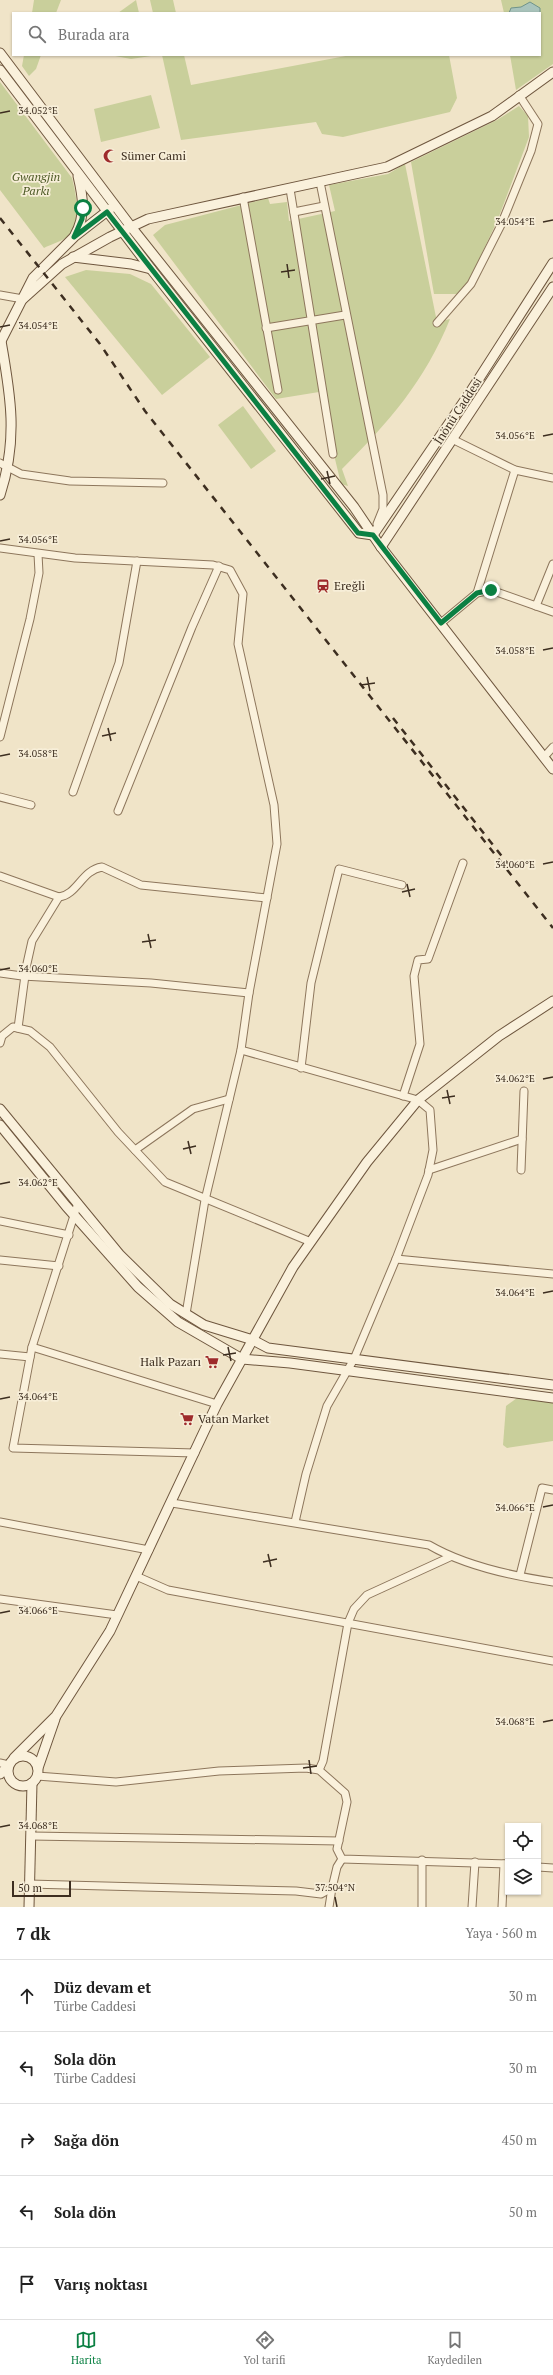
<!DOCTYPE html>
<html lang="tr">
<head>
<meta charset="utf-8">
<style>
  :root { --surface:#fff; --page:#f6f6f6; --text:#222; --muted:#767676; --line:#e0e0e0; --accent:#0b8043 }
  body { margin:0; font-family:"PT Serif",serif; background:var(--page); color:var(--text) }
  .controls { position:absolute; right:12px; bottom:12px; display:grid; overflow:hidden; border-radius:0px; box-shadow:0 1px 3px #0004 }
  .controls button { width:36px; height:36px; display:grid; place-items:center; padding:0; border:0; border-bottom:1px solid var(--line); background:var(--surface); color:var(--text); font:20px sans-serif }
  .scale { position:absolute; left:12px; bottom:10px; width:59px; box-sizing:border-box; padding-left:4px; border:2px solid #3d2e20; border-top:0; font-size:11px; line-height:14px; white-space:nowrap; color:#3d2e20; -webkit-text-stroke:3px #f7eed8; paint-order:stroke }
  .stop { position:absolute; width:12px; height:12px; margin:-9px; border:3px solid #0b8043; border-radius:50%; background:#fff }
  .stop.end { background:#0b8043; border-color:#fff; box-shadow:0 1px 4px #0008 }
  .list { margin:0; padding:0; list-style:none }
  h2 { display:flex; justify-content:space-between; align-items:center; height:52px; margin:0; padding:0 16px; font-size:17px }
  h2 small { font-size:13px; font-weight:400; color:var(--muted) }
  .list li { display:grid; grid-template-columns:26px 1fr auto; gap:12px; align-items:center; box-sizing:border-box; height:72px; padding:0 16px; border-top:1px solid var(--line) }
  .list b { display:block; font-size:15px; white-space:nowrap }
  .list p { margin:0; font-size:13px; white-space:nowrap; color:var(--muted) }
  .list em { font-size:13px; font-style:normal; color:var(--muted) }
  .icon { flex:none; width:22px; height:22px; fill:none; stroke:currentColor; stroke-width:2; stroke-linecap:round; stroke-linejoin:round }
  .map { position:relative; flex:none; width:553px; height:1907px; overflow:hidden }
  .search { position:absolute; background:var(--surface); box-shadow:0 1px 3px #0004; left:12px; right:12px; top:12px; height:44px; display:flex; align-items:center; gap:10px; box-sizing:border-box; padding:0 14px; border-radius:0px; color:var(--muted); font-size:15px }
  .sheet { height:412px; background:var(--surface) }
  nav { display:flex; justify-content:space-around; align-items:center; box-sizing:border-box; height:56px; border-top:1px solid var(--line); background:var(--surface); font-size:11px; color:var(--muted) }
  nav a { display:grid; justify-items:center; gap:2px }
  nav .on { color:var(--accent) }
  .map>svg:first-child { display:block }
</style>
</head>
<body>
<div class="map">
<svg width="553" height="1907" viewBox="0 0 553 1907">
  <rect width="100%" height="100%" fill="#f0e4c8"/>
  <g fill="#c9cf9b">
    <polygon points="34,0 61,0 56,13 32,13"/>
    <polygon points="136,0 139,13 118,13"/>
    <polygon points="150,0 173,0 176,13 153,13"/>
    <polygon points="501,0 553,0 553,64 516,90 510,55 540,55 540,13 504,13"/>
    <polygon points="24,55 41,55 36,69 29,76 22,66"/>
    <polygon points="110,55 151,55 151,56 131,59"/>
    <polygon points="162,55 184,55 191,85 351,55 449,55 457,98 450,112 343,137 322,134 316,122 181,140"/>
    <path d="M0 82 72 178C76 195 82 220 69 235 64 241 51 244 44 248L0 190Z"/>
    <polygon points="151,95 160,128 101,142 94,109"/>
    <polygon points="519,106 528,116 529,137 498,219 469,281 457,294 434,294 411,162 497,120"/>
    <path d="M405 164 437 322 450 319C425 381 389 422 342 469L348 486 341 484 319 392 276 399 153 235 165 225 268 198 270 204 287 202 289 221 335 211 329 185 388 174Z"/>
    <polygon points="86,270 130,274 151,284 210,357 162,395 65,277"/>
    <polygon points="243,406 276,451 251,469 218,425"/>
    <polygon points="517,1398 553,1403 553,1441 507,1448 503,1445 506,1406"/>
  </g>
  <polygon fill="#a9c4bc" stroke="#6f938a" points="530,2 540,8 540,17 540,13 509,13 511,8 521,7"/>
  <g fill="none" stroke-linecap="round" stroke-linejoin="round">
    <g stroke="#8d765c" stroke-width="9">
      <g id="street">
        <polyline points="320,182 383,495 383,509 377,524"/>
        <polyline points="290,189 333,454"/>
        <polyline points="243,197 278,390"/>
        <polyline points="294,212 324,206"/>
        <polyline points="0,295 23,299"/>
        <polyline points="437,323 471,284 501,225 531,151 538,124 519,95"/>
        <polyline points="266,328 345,315"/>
        <polyline points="454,440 515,470 553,478"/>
        <polyline points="0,463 21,474 70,481 163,483"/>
        <polyline points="0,548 75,558 213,565 230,570 243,594 238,644 274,805 277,844 249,993 241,1050 205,1200 186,1314"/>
        <polyline points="477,593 515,470"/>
        <polyline points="536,606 553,564"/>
        <polyline points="441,623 477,593 491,590 553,612"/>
        <polyline points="0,737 30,619 39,573 38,554"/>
        <polyline points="544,757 553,747"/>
        <polyline points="73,792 119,663 137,561"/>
        <polyline points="0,797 31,805"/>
        <polyline points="118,811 192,627 219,566"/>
        <path d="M0 876 59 897C77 895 82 870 102 867L141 885 267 898"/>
        <polyline points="0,973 22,976 151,983 249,993"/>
        <polyline points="18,1028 26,968 32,941 59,897"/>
        <polyline points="0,1043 2,1036 13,1027 30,1031 50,1047 118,1132 165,1182 311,1242"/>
        <polyline points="241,1050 418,1100 430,1110 433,1150 428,1175 396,1259 354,1359 327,1406 306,1474 295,1522"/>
        <polyline points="301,1068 311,983 339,869 402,885"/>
        <polyline points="403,1096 420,1044 414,976 418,960 428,959 463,863"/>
        <polyline points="135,1150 193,1109 229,1099"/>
        <polyline points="429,1170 522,1139"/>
        <polyline points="521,1170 524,1091"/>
        <polyline points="78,1203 32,1347 13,1448 195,1453"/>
        <polyline points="0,1221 69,1235"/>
        <polyline points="396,1259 553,1274"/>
        <polyline points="0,1260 59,1266"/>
        <polyline points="32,1347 217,1404"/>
        <polyline points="0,1354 30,1357"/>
        <path d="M172 1503 429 1545C465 1566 512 1576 553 1582"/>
        <polyline points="0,1522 149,1550"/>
        <polyline points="520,1575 542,1488 553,1490"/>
        <polyline points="136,1576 168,1590 553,1661"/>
        <polyline points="0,1599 117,1615"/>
        <polyline points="0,1763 9,1765"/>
        <polyline points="319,1770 323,1761 348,1623 354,1609 367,1595 450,1557"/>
        <polyline points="37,1776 116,1782 219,1771 306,1768 319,1770 345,1793 347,1802 337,1849 342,1859 508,1864"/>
        <polyline points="31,1836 339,1841"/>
        <polyline points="538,1867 553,1868"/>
        <polyline points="29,1884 296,1891 321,1894 332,1888 337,1867 342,1859"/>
        <polyline points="329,1907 332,1888"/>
        <polyline points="422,1907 422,1860"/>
        <polyline points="472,1907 475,1862"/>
        <polyline points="502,1907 504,1864"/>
      </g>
    </g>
    <g stroke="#6f573f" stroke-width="11">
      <g id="secondary">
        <polyline points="0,53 132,228 354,507 381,547 553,769"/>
        <polyline points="0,70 151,269 359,533 373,535"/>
        <path d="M75 235C86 215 83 197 78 176"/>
        <polyline points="73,257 131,264 151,269"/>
        <polyline points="23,299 62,264 110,237 148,219 387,167 492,116 553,72"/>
        <polyline points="0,343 33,278 74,237 110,209"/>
        <path d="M0 495C18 440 11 397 1 341"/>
        <polyline points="373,535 471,391 553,263"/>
        <polyline points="381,547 553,287"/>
        <polyline points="0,1109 120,1255 170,1304 204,1325 253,1340 268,1348 553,1385"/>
        <polyline points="0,1125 66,1206 138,1287 178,1322 242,1359 290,1363 553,1398"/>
        <circle cx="23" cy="1771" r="15"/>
        <polyline points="14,1758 56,1716 110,1631 217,1404 293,1267 367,1162 418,1100 499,1036 553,1001"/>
        <polyline points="38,1768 55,1719"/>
        <polyline points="0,1774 9,1765"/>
        <polyline points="29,1907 32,1783"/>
      </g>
    </g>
    <use href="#street" stroke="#faf1dc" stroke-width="7"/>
    <use href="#secondary" stroke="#faf1dc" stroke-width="9"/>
    <g stroke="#3d2e20" stroke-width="2.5" stroke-dasharray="7 7" stroke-linecap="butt">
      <polyline points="0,218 100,344 145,411 553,928"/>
      <polyline points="393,718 508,864"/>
    </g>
  </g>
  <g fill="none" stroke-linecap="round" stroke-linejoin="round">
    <polyline stroke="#0b8043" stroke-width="5" points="83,208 82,219 74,237 107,212 358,533 373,535 441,623 477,593 491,590"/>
  </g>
  <path fill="none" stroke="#3d2e20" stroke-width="1.5" d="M0 113 10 111M543 222 553 220M287 264 289 278M281 272 295 270M0 327 10 325M543 436 553 434M327 471 330 484M321 479 335 476M0 541 10 539M543 650 553 648M367 677 370 691M361 685 375 683M108 728 111 741M102 736 116 733M0 756 10 754M543 864 553 862M407 884 410 897M402 892 415 889M148 934 151 948M142 942 156 940M0 970 10 968M543 1079 553 1077M447 1090 450 1104M442 1098 455 1096M188 1141 191 1154M183 1149 196 1146M0 1184 10 1182M543 1293 553 1291M228 1347 231 1361M223 1355 236 1353M0 1399 10 1397M543 1507 553 1505M268 1554 271 1567M263 1562 277 1559M0 1613 10 1611M543 1722 553 1720M309 1760 311 1774M303 1768 317 1766M0 1827 10 1825M335 1897 337 1907"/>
  <defs>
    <g id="mosque-bare" transform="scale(1.08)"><path d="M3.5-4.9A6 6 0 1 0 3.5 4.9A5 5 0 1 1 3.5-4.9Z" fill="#9e2a2b" stroke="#f7eed8" stroke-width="2.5" paint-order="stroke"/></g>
    <g id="station-bare" transform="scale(1.08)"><path d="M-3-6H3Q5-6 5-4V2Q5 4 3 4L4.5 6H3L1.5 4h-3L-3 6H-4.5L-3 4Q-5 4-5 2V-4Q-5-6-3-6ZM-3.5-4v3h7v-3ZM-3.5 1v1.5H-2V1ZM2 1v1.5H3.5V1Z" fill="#9e2a2b" stroke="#f7eed8" stroke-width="2.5" paint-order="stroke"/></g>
    <g id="supermarket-bare" transform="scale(1.08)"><path d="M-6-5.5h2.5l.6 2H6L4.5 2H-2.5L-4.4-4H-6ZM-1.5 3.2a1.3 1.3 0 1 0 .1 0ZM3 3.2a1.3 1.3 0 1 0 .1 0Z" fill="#9e2a2b" stroke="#f7eed8" stroke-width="2.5" paint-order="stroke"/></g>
  </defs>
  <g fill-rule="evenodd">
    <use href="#mosque-bare" x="110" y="156"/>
    <use href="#station-bare" x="323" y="586"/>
    <use href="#supermarket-bare" x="212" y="1362"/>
    <use href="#supermarket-bare" x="187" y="1419"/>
  </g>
  <g text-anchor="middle" stroke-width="3.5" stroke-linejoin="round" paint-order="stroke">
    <g font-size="12" fill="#3d2e20" stroke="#f7eed8" text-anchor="start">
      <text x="121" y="160">Sümer Cami</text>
      <text x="334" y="590">Ereğli</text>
      <text x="201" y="1366" text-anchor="end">Halk Pazarı</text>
      <text x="198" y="1423">Vatan Market</text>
    </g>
    <g font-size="12" font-style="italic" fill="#4d5a26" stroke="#f7eed8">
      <text x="36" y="181">Gwangjin<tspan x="36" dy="14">Parkı</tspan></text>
    </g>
    <g font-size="12" fill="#3d2e20" stroke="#f7eed8">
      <text transform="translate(458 411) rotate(-57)" y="4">İnönü Caddesi</text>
    </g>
  </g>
  <g font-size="10" text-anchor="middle" fill="#3d2e20" stroke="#f7eed8" stroke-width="3.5" stroke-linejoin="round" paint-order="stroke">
    <text x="38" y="114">34.052°E</text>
    <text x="515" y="225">34.054°E</text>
    <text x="38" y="329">34.054°E</text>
    <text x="515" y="439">34.056°E</text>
    <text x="38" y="543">34.056°E</text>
    <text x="515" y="654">34.058°E</text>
    <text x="38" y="757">34.058°E</text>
    <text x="515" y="868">34.060°E</text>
    <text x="38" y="972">34.060°E</text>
    <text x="515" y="1082">34.062°E</text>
    <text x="38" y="1186">34.062°E</text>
    <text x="515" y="1296">34.064°E</text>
    <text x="38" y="1400">34.064°E</text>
    <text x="515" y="1511">34.066°E</text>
    <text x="38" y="1614">34.066°E</text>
    <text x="515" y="1725">34.068°E</text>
    <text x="38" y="1829">34.068°E</text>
    <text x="335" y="1891">37.504°N</text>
  </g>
</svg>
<div class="controls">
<button><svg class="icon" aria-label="locate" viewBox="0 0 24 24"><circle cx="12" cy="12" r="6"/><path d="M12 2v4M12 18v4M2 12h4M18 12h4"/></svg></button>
<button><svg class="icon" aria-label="layers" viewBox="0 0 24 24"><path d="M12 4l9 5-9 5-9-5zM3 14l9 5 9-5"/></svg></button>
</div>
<div class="scale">50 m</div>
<div class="stop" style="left:83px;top:208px"></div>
<div class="stop end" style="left:491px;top:590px"></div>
<div class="search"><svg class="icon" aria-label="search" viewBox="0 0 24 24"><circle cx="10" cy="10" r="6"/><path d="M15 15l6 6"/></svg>Burada ara</div>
</div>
<section class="sheet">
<h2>7 dk<small>Yaya · 560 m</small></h2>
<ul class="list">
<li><svg class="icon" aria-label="ahead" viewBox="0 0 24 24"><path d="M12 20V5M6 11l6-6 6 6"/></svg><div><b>Düz devam et</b><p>Türbe Caddesi</p></div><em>30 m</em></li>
<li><svg class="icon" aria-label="left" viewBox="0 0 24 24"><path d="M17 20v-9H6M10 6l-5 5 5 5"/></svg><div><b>Sola dön</b><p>Türbe Caddesi</p></div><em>30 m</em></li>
<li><svg class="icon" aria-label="right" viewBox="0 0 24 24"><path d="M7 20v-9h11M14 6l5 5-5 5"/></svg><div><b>Sağa dön</b></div><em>450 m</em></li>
<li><svg class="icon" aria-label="left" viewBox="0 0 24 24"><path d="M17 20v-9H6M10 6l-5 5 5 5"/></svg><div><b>Sola dön</b></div><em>50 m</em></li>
<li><svg class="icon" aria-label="arrive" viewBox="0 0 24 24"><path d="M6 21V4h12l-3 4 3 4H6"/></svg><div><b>Varış noktası</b></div></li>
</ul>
</section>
<nav>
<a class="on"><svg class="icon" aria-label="map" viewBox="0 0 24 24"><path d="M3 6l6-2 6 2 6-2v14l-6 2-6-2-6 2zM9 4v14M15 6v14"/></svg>Harita</a>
<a><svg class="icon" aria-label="directions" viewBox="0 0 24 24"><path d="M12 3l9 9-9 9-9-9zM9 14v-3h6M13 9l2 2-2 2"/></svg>Yol tarifi</a>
<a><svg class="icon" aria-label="saved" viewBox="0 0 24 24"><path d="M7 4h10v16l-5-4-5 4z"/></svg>Kaydedilen</a>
</nav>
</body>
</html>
